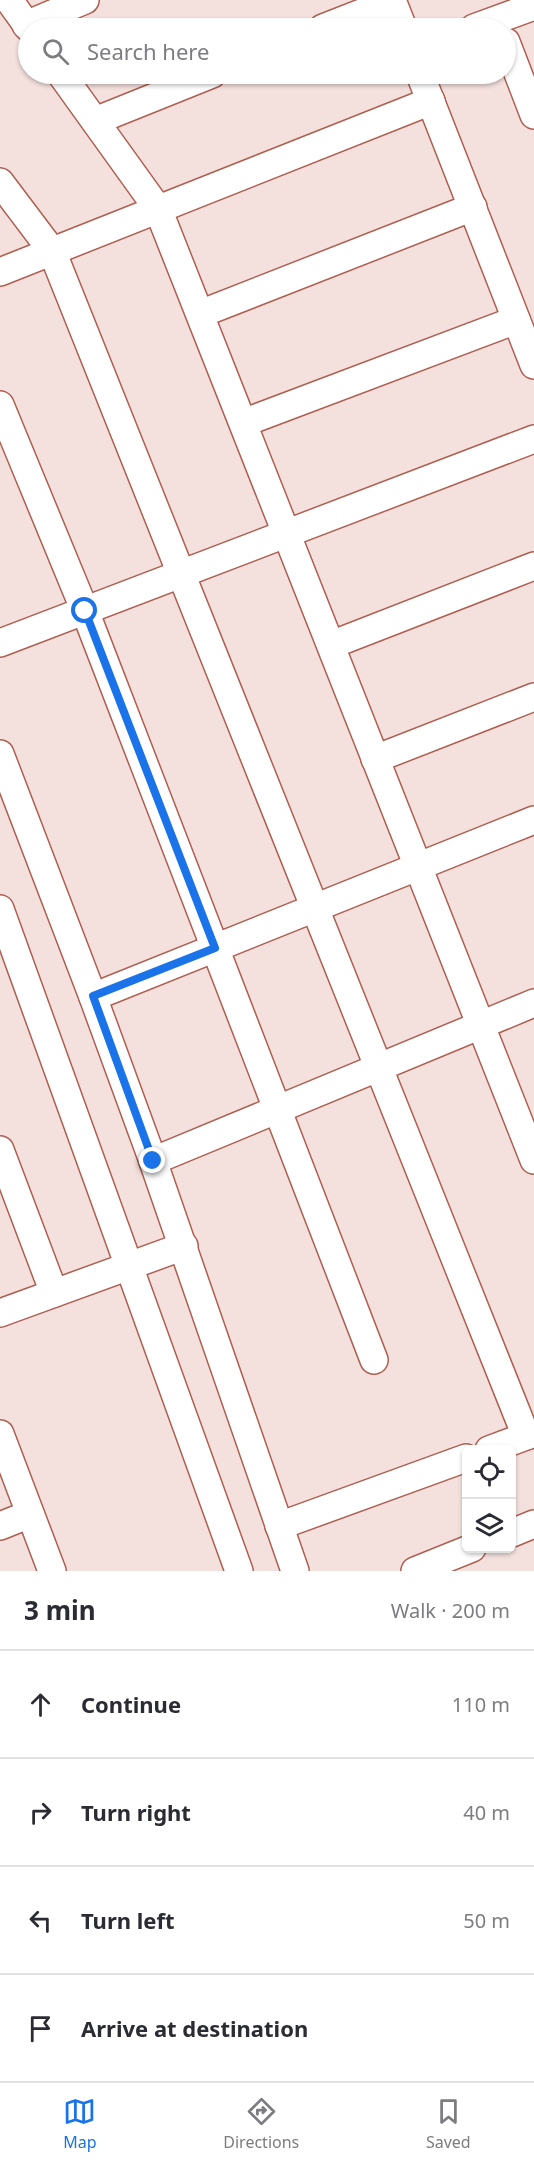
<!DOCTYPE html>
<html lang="en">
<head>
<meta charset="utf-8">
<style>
  :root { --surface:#fff; --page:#f7f7f7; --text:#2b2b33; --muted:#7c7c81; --line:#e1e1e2; --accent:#1a73e8 }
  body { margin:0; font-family:"Noto Sans",sans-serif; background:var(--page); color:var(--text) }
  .controls { position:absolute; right:18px; bottom:18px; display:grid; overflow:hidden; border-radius:9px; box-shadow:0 2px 4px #0004 }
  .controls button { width:54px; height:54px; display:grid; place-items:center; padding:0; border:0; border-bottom:2px solid var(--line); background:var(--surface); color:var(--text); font:30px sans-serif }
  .stop { position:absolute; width:18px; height:18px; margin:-14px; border:4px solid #1a73e8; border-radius:50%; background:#fff }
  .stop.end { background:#1a73e8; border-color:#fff; box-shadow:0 2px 6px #0008 }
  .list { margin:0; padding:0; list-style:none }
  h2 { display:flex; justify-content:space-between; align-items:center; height:78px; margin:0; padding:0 24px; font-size:26px }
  h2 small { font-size:20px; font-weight:400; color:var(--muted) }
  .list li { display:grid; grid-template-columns:39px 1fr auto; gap:18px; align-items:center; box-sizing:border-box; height:108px; padding:0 24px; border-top:2px solid var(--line) }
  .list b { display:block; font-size:22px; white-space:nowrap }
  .list em { font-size:20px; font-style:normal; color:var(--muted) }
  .icon { flex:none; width:33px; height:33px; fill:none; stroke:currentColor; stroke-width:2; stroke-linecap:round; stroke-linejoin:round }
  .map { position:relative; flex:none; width:534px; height:1571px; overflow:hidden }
  .search { position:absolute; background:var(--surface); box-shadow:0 2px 4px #0004; left:18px; right:18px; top:18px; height:66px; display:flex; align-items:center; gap:15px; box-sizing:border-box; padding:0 21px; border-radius:33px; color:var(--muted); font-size:22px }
  .sheet { height:510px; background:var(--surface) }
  nav { display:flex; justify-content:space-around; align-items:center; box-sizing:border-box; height:84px; border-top:2px solid var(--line); background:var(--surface); font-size:16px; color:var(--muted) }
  nav a { display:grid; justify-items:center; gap:3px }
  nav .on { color:var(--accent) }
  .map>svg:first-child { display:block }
</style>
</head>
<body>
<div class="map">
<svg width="534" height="1571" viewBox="0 0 534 1571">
  <rect width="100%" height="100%" fill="#f4e1de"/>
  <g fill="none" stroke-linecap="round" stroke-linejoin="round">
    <g stroke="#af5e50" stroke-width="30">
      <g id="minor">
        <polyline points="9,0 29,28"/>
        <polyline points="392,0 403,28"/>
        <polyline points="26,25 85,0"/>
        <polyline points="323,28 392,1"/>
        <polyline points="474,28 534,6"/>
        <polyline points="506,42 534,115"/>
        <polyline points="61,74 158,209 534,1160"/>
        <polyline points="420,74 534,365"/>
        <polyline points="95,121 212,74"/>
        <polyline points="0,182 52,251 526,1436"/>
        <polyline points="0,272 431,101"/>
        <polyline points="200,314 473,207"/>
        <polyline points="0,405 85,611 374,1360"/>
        <polyline points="243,423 516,320"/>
        <polyline points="0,643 534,439"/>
        <polyline points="331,645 534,566"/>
        <polyline points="0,754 93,997 153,1161 295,1571"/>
        <polyline points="375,759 534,697"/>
        <polyline points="0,909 239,1571"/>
        <polyline points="93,997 534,820"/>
        <polyline points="0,1150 54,1293"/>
        <polyline points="153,1161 534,1003"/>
        <polyline points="0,1313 184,1246"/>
        <polyline points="0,1434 52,1571"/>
        <polyline points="489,1450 534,1433"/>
        <polyline points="0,1526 30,1514"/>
        <polyline points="279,1526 466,1458"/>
        <polyline points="512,1533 534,1524"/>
        <polyline points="415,1571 472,1548"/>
      </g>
    </g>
    <use href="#minor" stroke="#fff" stroke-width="27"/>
  </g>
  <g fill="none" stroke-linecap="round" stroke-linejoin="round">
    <polyline stroke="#1a73e8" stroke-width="8" points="85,611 215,948 93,996 153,1161"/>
  </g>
</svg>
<div class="controls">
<button><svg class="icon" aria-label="locate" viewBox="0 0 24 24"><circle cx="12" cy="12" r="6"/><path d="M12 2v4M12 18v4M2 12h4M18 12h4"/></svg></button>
<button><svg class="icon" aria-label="layers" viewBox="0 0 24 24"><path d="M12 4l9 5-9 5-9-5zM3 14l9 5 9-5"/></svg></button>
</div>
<div class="stop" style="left:85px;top:611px"></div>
<div class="stop end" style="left:153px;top:1161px"></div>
<div class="search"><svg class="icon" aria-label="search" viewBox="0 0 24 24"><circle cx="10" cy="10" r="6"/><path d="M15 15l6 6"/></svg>Search here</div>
</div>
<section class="sheet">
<h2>3 min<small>Walk · 200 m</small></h2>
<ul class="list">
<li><svg class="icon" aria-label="ahead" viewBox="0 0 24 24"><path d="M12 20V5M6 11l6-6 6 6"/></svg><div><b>Continue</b></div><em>110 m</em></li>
<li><svg class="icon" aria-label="right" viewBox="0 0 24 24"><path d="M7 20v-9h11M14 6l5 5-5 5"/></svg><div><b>Turn right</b></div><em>40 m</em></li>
<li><svg class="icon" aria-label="left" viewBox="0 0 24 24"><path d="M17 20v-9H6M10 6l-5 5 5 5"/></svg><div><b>Turn left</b></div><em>50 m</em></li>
<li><svg class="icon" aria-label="arrive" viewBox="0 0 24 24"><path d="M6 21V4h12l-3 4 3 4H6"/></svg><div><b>Arrive at destination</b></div></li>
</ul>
</section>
<nav>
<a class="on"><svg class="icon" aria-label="map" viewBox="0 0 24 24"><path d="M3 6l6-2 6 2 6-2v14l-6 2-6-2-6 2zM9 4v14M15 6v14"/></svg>Map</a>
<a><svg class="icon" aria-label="directions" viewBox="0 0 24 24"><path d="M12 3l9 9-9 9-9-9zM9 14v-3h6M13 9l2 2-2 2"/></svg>Directions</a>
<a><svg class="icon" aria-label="saved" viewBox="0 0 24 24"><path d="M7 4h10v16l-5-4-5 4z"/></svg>Saved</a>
</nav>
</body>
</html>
